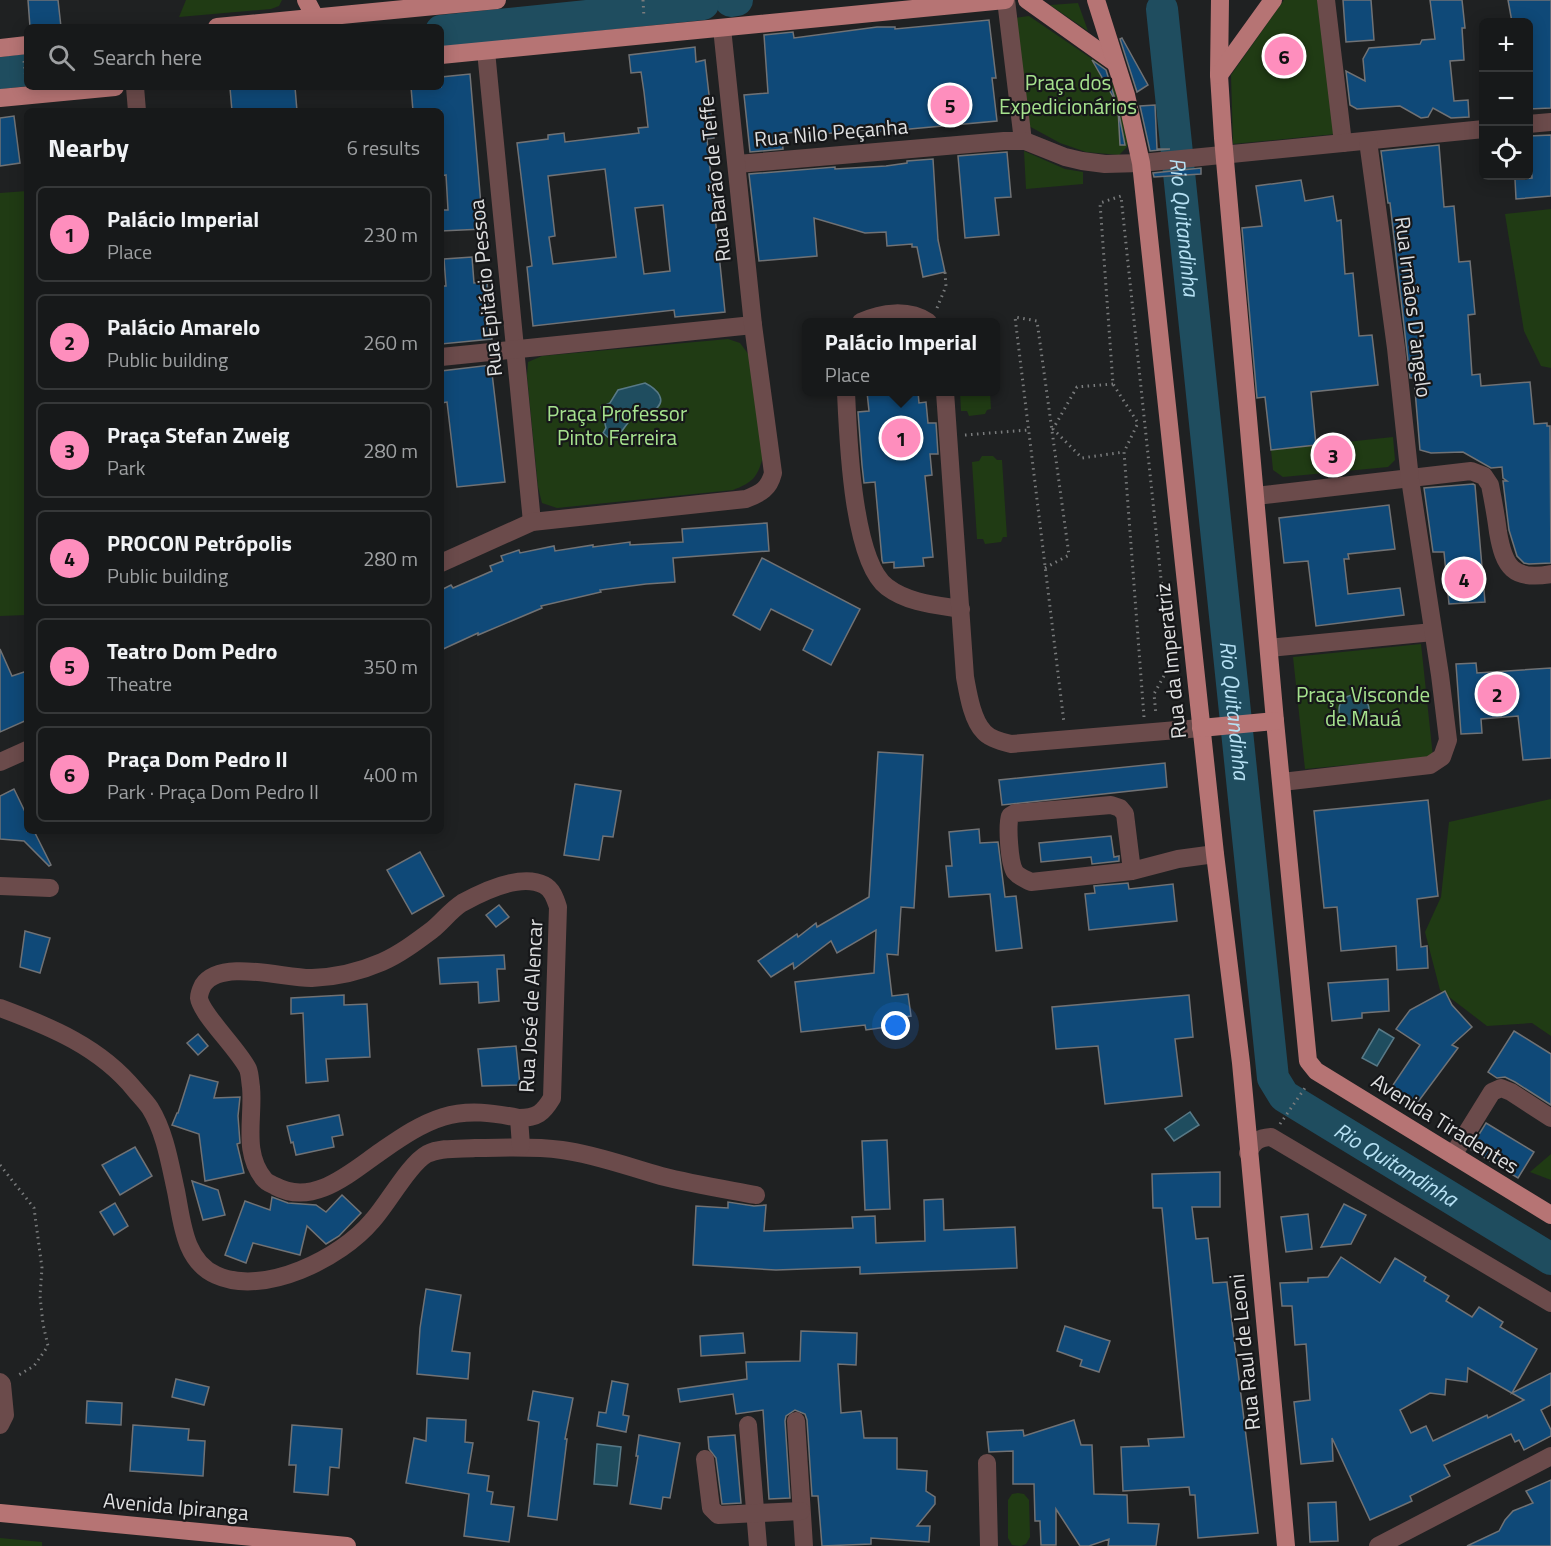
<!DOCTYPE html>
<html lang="en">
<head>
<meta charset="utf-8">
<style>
  :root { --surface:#17191a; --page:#242627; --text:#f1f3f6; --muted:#9ea0a2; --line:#363839; --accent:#fe8ebd }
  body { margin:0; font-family:"Titillium Web",sans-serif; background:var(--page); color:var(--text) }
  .controls { position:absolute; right:18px; top:18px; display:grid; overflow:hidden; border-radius:9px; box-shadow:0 3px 15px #0003 }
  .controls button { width:54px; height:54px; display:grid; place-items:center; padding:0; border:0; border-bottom:2px solid var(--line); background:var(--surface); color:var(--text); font:30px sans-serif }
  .you { position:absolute; left:896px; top:1026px; width:21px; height:21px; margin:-15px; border:4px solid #fff; border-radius:50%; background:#1a73e8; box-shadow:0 0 0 9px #1a73e833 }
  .badge { display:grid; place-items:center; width:39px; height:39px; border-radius:50%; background:var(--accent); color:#111; font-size:20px; font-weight:700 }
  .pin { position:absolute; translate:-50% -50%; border:3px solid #fff; box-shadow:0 2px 6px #0006 }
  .popup { position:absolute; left:802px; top:318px; width:198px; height:78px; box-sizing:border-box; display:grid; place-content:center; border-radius:9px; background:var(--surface); filter:drop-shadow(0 2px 4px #0005); font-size:20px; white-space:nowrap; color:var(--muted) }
  .popup b { font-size:22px; color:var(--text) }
  .popup::after { content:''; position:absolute; left:50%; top:100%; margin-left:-12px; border:12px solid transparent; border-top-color:var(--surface) }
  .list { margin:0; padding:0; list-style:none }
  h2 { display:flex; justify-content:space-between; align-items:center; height:78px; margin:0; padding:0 24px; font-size:26px }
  h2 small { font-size:20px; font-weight:400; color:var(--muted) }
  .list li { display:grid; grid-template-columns:39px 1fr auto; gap:18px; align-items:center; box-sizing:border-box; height:96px; margin:0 12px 12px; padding:0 12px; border:2px solid var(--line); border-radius:9px }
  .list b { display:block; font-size:22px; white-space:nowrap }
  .list p { margin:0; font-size:20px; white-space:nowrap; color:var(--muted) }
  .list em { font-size:20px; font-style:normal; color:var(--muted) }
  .icon { flex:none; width:33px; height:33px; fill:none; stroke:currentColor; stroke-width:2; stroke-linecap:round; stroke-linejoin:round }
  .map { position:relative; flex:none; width:1551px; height:1546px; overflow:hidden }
  .search { position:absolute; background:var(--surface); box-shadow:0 3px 15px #0003; left:24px; top:24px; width:420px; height:66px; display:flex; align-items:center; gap:15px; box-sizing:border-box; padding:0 21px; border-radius:9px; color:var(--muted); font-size:22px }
  .panel { position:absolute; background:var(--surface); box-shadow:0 3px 15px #0003; left:24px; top:108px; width:420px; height:726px; border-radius:9px }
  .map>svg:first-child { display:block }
</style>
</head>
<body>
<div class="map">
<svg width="1551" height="1546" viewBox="0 0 1551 1546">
  <rect width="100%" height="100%" fill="#1f2122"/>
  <g fill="#203b14">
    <polygon points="186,0 282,0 279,6 271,9 179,17"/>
    <polygon points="1284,0 1317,0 1336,134 1233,144 1231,75"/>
    <polygon points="1078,3 1088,31 1050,5"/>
    <polygon points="1029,16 1101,65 1115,88 1129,135 1127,147 1119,155 1086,152 1060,143 1027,125 1014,18"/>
    <polygon points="1024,151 1065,169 1083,172 1083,184 1026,189"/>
    <polygon points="27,191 27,615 0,616 0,193"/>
    <polygon points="1551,209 1551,368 1541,366 1524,331 1505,214"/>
    <path d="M728 339 740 343 749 355 763 457C757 478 753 482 733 490L557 508 542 503 538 487 527 376 528 362 542 356Z"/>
    <polygon points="960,392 990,392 991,409 987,410 985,414 969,416 967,411 961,411"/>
    <polygon points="1393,437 1395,460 1388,467 1283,477 1273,470 1271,450"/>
    <polygon points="982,456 993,456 997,460 1002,460 1007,537 1003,537 1001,542 985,544 983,539 977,539 972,462 979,461"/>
    <polygon points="1421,644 1433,757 1305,769 1293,657"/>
    <polygon points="1551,799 1551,1036 1532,1023 1487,1026 1440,990 1425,932 1441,897 1449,822"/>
    <polygon points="1551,1154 1551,1180 1530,1172"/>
    <polygon points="1018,1493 1024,1494 1029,1500 1030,1537 1026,1544 1021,1546 1012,1545 1008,1538 1008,1500 1012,1494"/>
    <polygon points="0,1538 42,1542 42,1546 0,1546"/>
  </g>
  <g fill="#1f4d5f" stroke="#587986" stroke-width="1.5">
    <path d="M645 383C657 389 669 401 653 411 647 415 640 413 634 417 623 424 626 434 609 438L603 433 606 428 601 407 610 403 618 390Z"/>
    <circle cx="1354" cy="710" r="15"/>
    <polygon points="1379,1029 1394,1038 1377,1066 1362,1058"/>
    <polygon points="1190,1112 1199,1125 1174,1141 1165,1129"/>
    <polygon points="597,1444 621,1447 617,1486 594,1484"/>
  </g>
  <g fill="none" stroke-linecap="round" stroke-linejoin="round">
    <g stroke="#1f4d5f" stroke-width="32">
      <polyline points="731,1 737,0"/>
      <path id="s1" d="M1162 9 1273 1078 1284 1096 1551 1259"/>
      <polyline points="441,31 703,4"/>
      <polyline points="0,73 27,70"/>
    </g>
  </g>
  <g fill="#0f4978" stroke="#707275" stroke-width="1.5" fill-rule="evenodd">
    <polygon points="28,0 58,0 61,27 30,27"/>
    <polygon points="1343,0 1371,0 1374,40 1346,42"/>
    <polygon points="1430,0 1462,0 1465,28 1462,28 1464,60 1450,61 1454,101 1468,100 1469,117 1451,118 1433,108 1428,117 1421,118 1400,106 1357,109 1350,105 1346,71 1365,81 1363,59 1369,48 1420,44 1422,40 1435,39"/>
    <polygon points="1508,0 1551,0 1551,108 1528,109 1528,22 1512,22"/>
    <polygon points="989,20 996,78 992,78 997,121 877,132 876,129 822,134 821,130 787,133 788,139 782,140 783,149 750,152 744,95 768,93 764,35 793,32 794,38 877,27 895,27 895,29"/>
    <polygon points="1122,38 1148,85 1137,92 1120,39"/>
    <path d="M695 47 696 62 705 60 714 138 707 139 725 312 675 317 674 310 533 326 527 267 532 266 517 143 548 139V135L564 133 565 142 639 133 638 128 648 127 644 92 641 72 631 73 629 55ZM605 169 616 257 553 264 549 237 555 236 548 176ZM663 205 670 271 644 274 635 208Z"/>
    <polygon points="1092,60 1106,70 1116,102"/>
    <polygon points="470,74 483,229 441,231 441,210 448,210 446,175 441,176 441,111 413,111 411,87 441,87 441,77"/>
    <polygon points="295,87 297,111 232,111 230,88"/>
    <polygon points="1155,105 1157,149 1170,149 1150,151 1140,106"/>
    <polygon points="1118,109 1125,145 1120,145"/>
    <polygon points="14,116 20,163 0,166 0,118"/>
    <polygon points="1551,135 1551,196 1516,199 1515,179 1532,178 1529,136"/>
    <polygon points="1439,145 1444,207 1454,206 1459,262 1470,261 1475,314 1468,315 1472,375 1480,374 1481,386 1530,382 1534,424 1547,423 1547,426 1550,426 1551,563 1529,564 1524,563 1517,556 1509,530 1503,481 1507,481 1503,478 1502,467 1491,468 1463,452 1431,453 1420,450 1414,378 1410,378 1390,203 1388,203 1381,151"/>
    <polygon points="1007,152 1011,197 995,198 999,235 965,238 958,156"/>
    <polygon points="933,159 938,240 945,272 923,277 917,247 912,247 912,244 887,246 886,232 865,233 814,218 817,256 759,261 749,174 835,167 835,169 886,166 907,163 907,161"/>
    <polygon points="1201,168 1201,174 1154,177 1153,173"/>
    <polygon points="1301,180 1305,201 1333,196 1337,221 1341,220 1345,274 1353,273 1359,336 1372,335 1378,385 1311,392 1316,445 1271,450 1265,397 1257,398 1242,228 1262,226 1256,186"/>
    <polygon points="472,257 474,283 487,282 492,339 441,344 441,286 446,286 444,259"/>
    <polygon points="491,365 505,482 457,487 447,402 441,403 441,371"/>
    <polygon points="867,392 918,392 919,403 926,402 928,423 936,423 938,454 930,454 932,475 925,476 933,557 923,558 924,566 894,568 894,562 883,563 882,560 875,482 864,483 862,465 858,412 869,411"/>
    <polygon points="1473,484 1475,485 1485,602 1449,604 1444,552 1433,552 1424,488"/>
    <polygon points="1389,505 1395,549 1348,554 1349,559 1344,559 1348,594 1400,588 1404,615 1316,626 1308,561 1284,563 1279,518"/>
    <polygon points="767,523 769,551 673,558 675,582 646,584 600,590 601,592 541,606 542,608 478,635 478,633 441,650 441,590 451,585 453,588 492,571 490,566 503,561 501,556 519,550 520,553 554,546 555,551 593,545 593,547 630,542 630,545 683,542 682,529"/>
    <polygon points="762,558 860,609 831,665 803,650 813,630 771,609 760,630 733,615"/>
    <polygon points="0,649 12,676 27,671 27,720 0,732"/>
    <polygon points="1476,663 1477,673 1551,668 1551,758 1523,760 1518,716 1481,719 1482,733 1461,734 1456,664"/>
    <polygon points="878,752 923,755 914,908 901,907 898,955 887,954 892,996 908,994 911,1016 892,1019 893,1026 866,1030 865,1025 801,1032 795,982 874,973 876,930 837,953 831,941 794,969 793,963 771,977 758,961 797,934 798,937 816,923 817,927 869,897"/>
    <polygon points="1165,763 1167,787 1002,805 999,780"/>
    <polygon points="575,784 621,791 613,837 603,836 599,860 564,855"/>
    <polygon points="14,789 27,816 27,831 34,831 51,865 49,866 24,841 0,839 0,796"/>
    <polygon points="1428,800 1438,896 1417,899 1421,947 1427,946 1428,968 1397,970 1396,946 1341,951 1337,907 1324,908 1314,811"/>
    <polygon points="979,829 980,843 998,842 1005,897 1016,896 1022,948 996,951 990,894 949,897 946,866 952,866 949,832"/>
    <polygon points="1111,836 1114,857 1119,856 1119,861 1092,864 1091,857 1041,862 1039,843"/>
    <polygon points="420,852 444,896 412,914 387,870"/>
    <polygon points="1128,883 1129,889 1173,884 1177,921 1089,930 1085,894 1095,893 1094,886"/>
    <polygon points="499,905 509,917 496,927 486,915"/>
    <polygon points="25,931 50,938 40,973 20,967"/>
    <polygon points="504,955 505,969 497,969 499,1001 479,1003 478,982 440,984 438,958"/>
    <polygon points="1388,979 1389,1011 1362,1013 1362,1018 1332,1021 1328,983"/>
    <polygon points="1445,991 1452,1005 1472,1027 1452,1045 1458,1048 1415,1106 1391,1088 1420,1045 1396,1029 1410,1010"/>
    <polygon points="344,995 344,1005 367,1004 370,1057 326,1059 328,1081 306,1083 303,1013 291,1014 291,998"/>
    <polygon points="1189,995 1193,1037 1175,1039 1182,1096 1105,1104 1098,1046 1056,1049 1052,1007"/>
    <polygon points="1514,1031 1551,1054 1551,1105 1515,1082 1505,1077 1497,1078 1488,1072"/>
    <polygon points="198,1034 208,1046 198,1055 187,1043"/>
    <polygon points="516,1046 520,1085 482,1086 478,1049"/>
    <polygon points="190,1075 218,1082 214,1098 240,1097 238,1116 240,1143 237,1144 244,1173 205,1181 199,1134 172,1125 177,1113 178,1113"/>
    <polygon points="339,1115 343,1135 332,1137 334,1147 296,1155 293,1142 291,1143 287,1126"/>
    <polygon points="1486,1123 1534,1152 1518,1178 1470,1149"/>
    <polygon points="887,1140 890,1209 865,1210 862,1141"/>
    <polygon points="135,1147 152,1176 120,1195 102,1165"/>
    <polygon points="1220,1172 1220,1207 1192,1207 1196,1239 1208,1238 1213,1283 1227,1282 1258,1533 1198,1538 1195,1495 1190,1495 1189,1487 1123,1491 1121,1447 1149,1446 1148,1439 1184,1437 1162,1208 1153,1208 1152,1174"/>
    <polygon points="192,1181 218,1190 225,1215 203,1220"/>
    <polygon points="342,1195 361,1213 339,1236 326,1244 307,1226 300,1255 253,1243 246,1263 225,1255 245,1201 270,1210 272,1197 288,1203 316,1205 326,1212"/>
    <polygon points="943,1199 944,1230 1015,1227 1017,1268 860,1274 860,1267 776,1270 693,1265 696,1206 728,1208 728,1202 754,1206 766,1205 764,1231 853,1228 852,1217 875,1216 876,1243 925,1241 924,1200"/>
    <polygon points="115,1203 128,1226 114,1235 100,1212"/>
    <polygon points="1344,1204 1366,1215 1351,1244 1321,1247"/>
    <polygon points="1308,1214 1312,1249 1286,1252 1281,1217"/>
    <path d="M1341 1257 1380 1283 1395 1258 1426 1277 1424 1281 1449 1296 1446 1301 1472 1317 1479 1307 1503 1322 1500 1327 1537 1349 1512 1393 1551 1373V1405L1541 1410 1551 1430V1436L1524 1450 1519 1440 1515 1442 1511 1434 1444 1465 1450 1476 1410 1496 1412 1501 1370 1520 1332 1438 1333 1461 1301 1464 1294 1402 1310 1400 1306 1344 1295 1345 1292 1306H1282L1280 1283 1308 1282V1278L1328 1277ZM1468 1368 1524 1400 1488 1418 1487 1415 1433 1441 1426 1426 1411 1433 1400 1410 1430 1393 1445 1395 1446 1379 1467 1382Z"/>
    <polygon points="426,1289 461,1295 452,1351 470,1353 468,1379 417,1374 420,1328"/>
    <polygon points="1065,1326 1110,1341 1099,1372 1080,1366 1082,1360 1057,1351"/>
    <polygon points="801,1331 857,1333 856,1365 838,1364 841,1413 861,1411 864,1438 897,1438 897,1469 927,1471 926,1491 935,1497 935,1504 917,1526 930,1526 929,1542 871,1538 871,1544 822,1546 818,1496 812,1496 807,1420 805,1414 795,1410 786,1416 785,1421 790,1498 769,1499 763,1410 736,1414 733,1394 680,1402 678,1389 747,1379 746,1362 800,1361"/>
    <polygon points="743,1333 745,1353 701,1356 700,1336"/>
    <polygon points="176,1379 209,1387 204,1405 172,1397"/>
    <polygon points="612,1381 628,1384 623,1415 629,1416 626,1432 597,1426 599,1412 606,1413"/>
    <polygon points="533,1391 573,1398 565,1439 567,1439 557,1520 528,1516 539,1422 528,1420"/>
    <polygon points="87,1401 122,1403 121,1425 86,1423"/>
    <polygon points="427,1418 466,1420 465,1442 473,1443 468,1473 489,1476 487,1491 493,1492 491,1504 514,1507 509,1542 464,1536 469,1494 406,1483 414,1438 426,1441"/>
    <polygon points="1074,1420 1081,1445 1092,1445 1094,1494 1127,1495 1128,1523 1159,1524 1156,1546 1108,1546 1109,1539 1089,1546 1080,1546 1056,1509 1056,1545 1041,1545 1040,1521 1035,1521 1034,1484 1013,1484 1013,1451 989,1452 987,1432 1023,1430 1024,1436"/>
    <polygon points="133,1425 189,1429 188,1440 205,1441 203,1476 130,1471"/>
    <polygon points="292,1425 342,1429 339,1468 330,1467 328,1495 294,1492 296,1465 289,1465"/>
    <polygon points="639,1435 680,1443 670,1498 663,1497 661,1509 630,1504 638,1456 636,1456"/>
    <polygon points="735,1435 741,1503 722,1504 716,1458 709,1449 708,1437"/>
    <polygon points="1551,1480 1551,1546 1467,1546 1499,1531 1505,1520 1513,1511 1533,1503 1526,1491"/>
    <polygon points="1336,1502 1338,1541 1310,1542 1308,1503"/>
  </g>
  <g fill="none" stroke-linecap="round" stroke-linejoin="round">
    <g stroke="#7a7c7d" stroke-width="3" stroke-dasharray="1.5 4.5" stroke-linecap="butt">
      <polyline points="643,0 644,18"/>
      <polyline points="24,61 26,79"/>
      <polyline points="937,308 946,286 945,272"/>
      <polyline points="1113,384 1077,387 1053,429 1082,458 1124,452"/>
      <polyline points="965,435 1028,430"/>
      <polyline points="1045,568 1069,555 1037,321 1015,317 1064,723"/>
      <polyline points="1144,717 1124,452 1138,423 1113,384 1100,203 1121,196 1170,665 1154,694 1156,715"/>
      <polyline points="1280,1124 1307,1085"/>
      <polyline points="0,1165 34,1208 42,1268 40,1296 43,1324 48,1346 34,1366 17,1376"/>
    </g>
    <g stroke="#6b4b4b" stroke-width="18">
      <polyline points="1006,0 1023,141"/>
      <polyline points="1326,0 1343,143"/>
      <polyline points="486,51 532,522"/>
      <polyline points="135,87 137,111"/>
      <polyline points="1528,124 1551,122"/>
      <polyline points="737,164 1004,141 1025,141 1065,157 1082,161 1105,164 1141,163 1484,129"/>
      <path d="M861 322C882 312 909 309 928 322"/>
      <polyline points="441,357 753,325"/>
      <path d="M846 392C848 435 852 561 887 587 908 603 936 605 961 609"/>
      <path d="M945 392 965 677C968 693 972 720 984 732 990 739 1002 742 1011 744L1201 728"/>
      <path d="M1256 496 1471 471 1484 476 1490 485C1493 500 1496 516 1498 532 1504 567 1513 581 1551 574"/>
      <path d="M441 563 532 522 746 499C761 493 769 489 773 473L753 325 722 28"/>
      <polyline points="1269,648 1433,632"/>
      <polyline points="0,762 27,750"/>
      <polyline points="1282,782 1430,765 1442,757 1448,740 1440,675 1410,479 1396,348 1368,141"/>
      <path d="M1132 871 1125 814 1120 808 1111 805 1015 813 1010 816C1007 825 1009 863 1015 872 1019 877 1025 879 1031 882L1132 871 1178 859 1215 854"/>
      <polyline points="0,886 50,888"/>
      <path d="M0 1008C51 1027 100 1047 135 1090 140 1096 146 1102 150 1108 165 1132 170 1164 176 1191 182 1221 184 1261 216 1275 264 1297 341 1258 372 1221 387 1205 409 1164 427 1154 441 1147 461 1149 475 1148 506 1148 532 1146 562 1150 594 1154 629 1167 661 1176 692 1184 724 1189 756 1195"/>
      <path d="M519 1118C494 1113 468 1109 443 1117 420 1124 399 1139 380 1152 350 1173 313 1207 275 1186 271 1184 266 1182 264 1179 242 1152 254 1118 251 1087 250 1081 250 1074 248 1069 239 1050 201 1014 199 998 199 994 201 989 203 985 221 958 286 979 312 978 338 977 359 972 382 962 400 954 416 942 432 930 442 922 451 910 462 903 482 892 521 873 544 885 552 889 555 898 558 907L552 1098C543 1113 537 1118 519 1118L521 1146"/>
      <path d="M1248 1153C1254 1141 1258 1138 1271 1137L1551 1303"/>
      <polyline points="1453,1155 1492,1092 1501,1088 1511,1092 1551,1118"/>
      <polyline points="0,1382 2,1384 5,1415 0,1425"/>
      <polyline points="796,1421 804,1546"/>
      <polyline points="748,1425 758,1546"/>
      <polyline points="705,1459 711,1508 718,1515 801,1511"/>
      <polyline points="987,1463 989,1546"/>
      <polyline points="1378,1546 1551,1456"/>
    </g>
    <g stroke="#b67474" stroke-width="18">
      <polyline points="306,0 316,19"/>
      <polyline points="1027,0 1114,62"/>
      <polyline points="1096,0 1126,95 1141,163 1215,854 1241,1063 1286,1546"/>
      <polyline points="1220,0 1219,75 1223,138 1275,721 1308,1061 1316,1071 1551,1215"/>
      <polyline points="217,27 497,0"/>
      <polyline points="0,48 27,45"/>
      <polyline points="441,55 1005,0"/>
      <polyline points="1219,75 1273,0"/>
      <polyline points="0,98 115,87"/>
      <polyline points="1201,728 1275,721"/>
      <polyline points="0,1513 347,1546"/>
    </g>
  </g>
  <g text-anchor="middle" stroke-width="4.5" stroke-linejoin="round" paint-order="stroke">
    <g font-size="21" fill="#a6e28e" stroke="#161719">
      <text x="1068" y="90">Praça dos<tspan x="1068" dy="24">Expedicionários</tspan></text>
      <text x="617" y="421">Praça Professor<tspan x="617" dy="24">Pinto Ferreira</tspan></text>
      <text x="1363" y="702">Praça Visconde<tspan x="1363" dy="24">de Mauá</tspan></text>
    </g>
    <g font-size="21" fill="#dedfe0" stroke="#161719">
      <text transform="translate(831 133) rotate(-5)" y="7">Rua Nilo Peçanha</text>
      <text transform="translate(715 179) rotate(-96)" y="7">Rua Barão de Teffe</text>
      <text transform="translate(486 288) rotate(-96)" y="7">Rua Epitácio Pessoa</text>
      <text transform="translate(1413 307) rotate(83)" y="7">Rua Irmãos D'angelo</text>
      <text transform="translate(1171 661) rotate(-96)" y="7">Rua da Imperatriz</text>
      <text transform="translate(531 1006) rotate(-87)" y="7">Rua José de Alencar</text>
      <text transform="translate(1445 1124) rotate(32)" y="7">Avenida Tiradentes</text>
      <text transform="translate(1245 1352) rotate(-96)" y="7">Rua Raul de Leoni</text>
      <text transform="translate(176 1507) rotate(5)" y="7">Avenida Ipiranga</text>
    </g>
    <g font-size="22" font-style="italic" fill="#b7e1f4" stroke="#161719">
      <text dy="8" stroke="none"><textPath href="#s1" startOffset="219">Rio Quitandinha</textPath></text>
      <text dy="8" stroke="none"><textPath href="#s1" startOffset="705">Rio Quitandinha</textPath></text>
      <text dy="8" stroke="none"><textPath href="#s1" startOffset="1227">Rio Quitandinha</textPath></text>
    </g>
  </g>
</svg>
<div class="controls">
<button>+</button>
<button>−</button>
<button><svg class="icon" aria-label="locate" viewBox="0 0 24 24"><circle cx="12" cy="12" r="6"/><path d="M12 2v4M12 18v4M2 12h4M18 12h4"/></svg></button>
</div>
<div class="you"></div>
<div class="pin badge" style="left:901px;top:438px">1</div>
<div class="popup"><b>Palácio Imperial</b>Place</div>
<div class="pin badge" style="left:1497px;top:694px">2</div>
<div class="pin badge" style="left:1333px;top:455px">3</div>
<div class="pin badge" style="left:1464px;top:579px">4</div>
<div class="pin badge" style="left:950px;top:105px">5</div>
<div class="pin badge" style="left:1284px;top:56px">6</div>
<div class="search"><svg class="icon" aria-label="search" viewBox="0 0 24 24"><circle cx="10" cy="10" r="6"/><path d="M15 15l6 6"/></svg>Search here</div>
<section class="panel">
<h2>Nearby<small>6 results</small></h2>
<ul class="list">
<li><span class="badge">1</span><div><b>Palácio Imperial</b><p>Place</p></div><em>230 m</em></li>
<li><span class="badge">2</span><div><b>Palácio Amarelo</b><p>Public building</p></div><em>260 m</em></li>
<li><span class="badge">3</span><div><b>Praça Stefan Zweig</b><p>Park</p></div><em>280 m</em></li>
<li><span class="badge">4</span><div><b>PROCON Petrópolis</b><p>Public building</p></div><em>280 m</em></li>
<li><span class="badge">5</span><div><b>Teatro Dom Pedro</b><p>Theatre</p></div><em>350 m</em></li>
<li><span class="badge">6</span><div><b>Praça Dom Pedro II</b><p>Park · Praça Dom Pedro II</p></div><em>400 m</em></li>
</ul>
</section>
</div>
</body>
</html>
